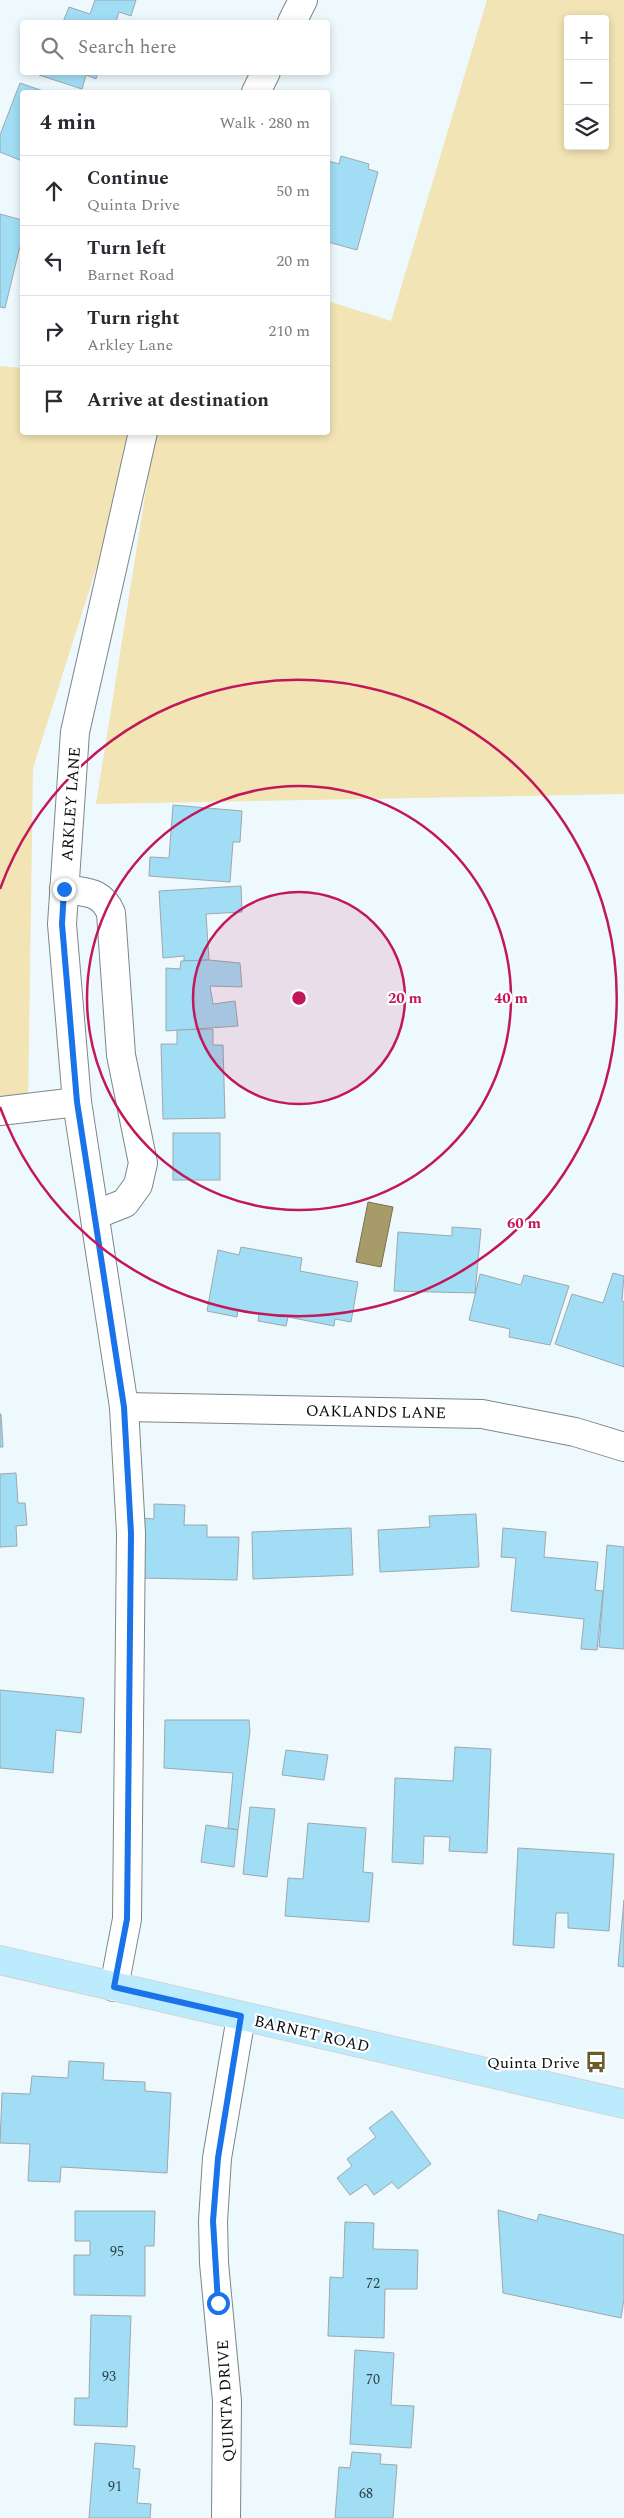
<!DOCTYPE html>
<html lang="en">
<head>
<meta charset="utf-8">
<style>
  :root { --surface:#fff; --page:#f2f2f3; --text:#2b2b33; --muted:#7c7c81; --line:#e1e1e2 }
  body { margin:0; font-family:Spectral,serif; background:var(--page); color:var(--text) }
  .controls { position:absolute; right:15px; top:15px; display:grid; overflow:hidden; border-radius:5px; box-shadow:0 2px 8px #0003 }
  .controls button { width:45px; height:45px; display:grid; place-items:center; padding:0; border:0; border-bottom:1px solid var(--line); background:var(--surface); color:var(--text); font:25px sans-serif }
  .stop { position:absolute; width:15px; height:15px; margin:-11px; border:4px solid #1a73e8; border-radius:50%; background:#fff }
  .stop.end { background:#1a73e8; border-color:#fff; box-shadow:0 1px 5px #0008 }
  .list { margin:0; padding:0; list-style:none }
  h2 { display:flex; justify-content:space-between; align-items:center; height:65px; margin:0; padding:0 20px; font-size:21px }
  h2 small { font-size:16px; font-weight:400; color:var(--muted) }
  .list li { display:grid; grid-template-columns:32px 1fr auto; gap:15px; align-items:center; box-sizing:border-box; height:70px; padding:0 20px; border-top:1px solid var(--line) }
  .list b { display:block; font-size:19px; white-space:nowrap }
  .list p { margin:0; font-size:16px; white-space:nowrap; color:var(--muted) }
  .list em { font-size:16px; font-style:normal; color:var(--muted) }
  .icon { flex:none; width:28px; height:28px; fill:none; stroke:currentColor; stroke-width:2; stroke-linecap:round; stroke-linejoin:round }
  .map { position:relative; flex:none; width:624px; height:2518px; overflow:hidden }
  .search { position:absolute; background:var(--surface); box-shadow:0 2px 8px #0003; left:20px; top:20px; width:310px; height:55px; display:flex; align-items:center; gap:12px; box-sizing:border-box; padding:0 18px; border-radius:5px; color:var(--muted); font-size:19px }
  .panel { position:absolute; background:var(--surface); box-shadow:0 2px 8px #0003; left:20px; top:90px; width:310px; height:345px; border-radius:5px }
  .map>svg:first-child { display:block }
</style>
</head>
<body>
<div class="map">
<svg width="624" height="2518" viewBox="0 0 624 2518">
  <rect width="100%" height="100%" fill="#eef9fd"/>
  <g fill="#f2e4b4" fill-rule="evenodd">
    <path d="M487 0H624V794L96 804 155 433 328 432V301L391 321ZM568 19H605V146H568Z"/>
    <polygon points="0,366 22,368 22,432 139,433 33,768 28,1108 0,1111"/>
  </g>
  <polygon fill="#a89b6a" stroke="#79714f" points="368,1202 393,1207 381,1267 356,1262"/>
  <g fill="#a1ddf4" stroke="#9ea8ac">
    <polygon points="95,0 136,0 131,16 119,12 116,22 63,22 69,7 90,14"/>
    <polygon points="39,72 98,72 96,79 86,75 82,89 39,75"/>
    <polygon points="20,83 46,92 22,92 22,161 0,152 0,135"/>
    <polygon points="341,156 369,164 368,169 378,172 357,250 328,242 328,161 339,164"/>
    <polygon points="0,214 22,220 22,238 5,308 0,307"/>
    <polygon points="173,805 242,811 240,842 233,842 230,882 149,876 150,857 169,858"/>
    <polygon points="241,886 242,912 206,914 209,960 184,961 184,956 163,958 159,891"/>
    <polygon points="209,960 240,963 242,987 210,986 213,1004 235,1001 238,1026 166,1031 166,968 180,969 181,961"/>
    <polygon points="213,1029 213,1045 223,1045 225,1118 163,1119 161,1044 177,1044 177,1030"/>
    <rect x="173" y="1133" width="47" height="47"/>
    <polygon points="452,1227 481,1229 475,1293 394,1291 398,1232 452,1236"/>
    <polygon points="241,1247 302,1258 300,1271 358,1282 351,1322 335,1319 334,1326 288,1317 286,1326 258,1321 259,1314 238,1310 237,1317 207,1311 218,1250 239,1255"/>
    <polygon points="613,1273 624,1276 622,1301 624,1302 624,1367 555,1344 572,1294 603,1303"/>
    <polygon points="480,1274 521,1285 524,1275 569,1286 550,1345 509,1337 510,1329 469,1320"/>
    <polygon points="0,1414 1,1414 3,1447 0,1447"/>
    <polygon points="16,1473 18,1503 25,1503 27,1525 16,1526 17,1546 0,1547 0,1474"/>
    <polygon points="154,1504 185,1505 184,1525 207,1525 207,1537 239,1537 237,1580 140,1578 141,1518 154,1519"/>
    <polygon points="476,1514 479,1567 380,1572 378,1530 430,1527 429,1516"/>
    <polygon points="351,1528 353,1575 253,1579 252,1532"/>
    <polygon points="503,1528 546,1532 544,1557 598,1562 595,1590 603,1591 597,1650 581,1649 584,1619 511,1611 516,1558 501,1557"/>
    <polygon points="607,1545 624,1547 624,1649 599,1647"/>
    <polygon points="0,1690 84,1698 81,1733 56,1730 53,1773 0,1768"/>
    <polygon points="165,1720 249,1720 250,1731 238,1830 228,1828 233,1773 164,1768"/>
    <polygon points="455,1747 491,1749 487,1853 449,1851 450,1837 424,1836 423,1864 392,1862 395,1778 453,1781"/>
    <polygon points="286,1750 328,1755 324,1780 282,1775"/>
    <polygon points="250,1807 275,1809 267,1877 243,1874"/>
    <polygon points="308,1823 366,1828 363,1872 373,1873 369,1922 285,1916 288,1878 303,1879"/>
    <polygon points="206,1825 238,1830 234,1867 201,1862"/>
    <polygon points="518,1848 614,1854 609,1931 568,1928 568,1913 556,1913 554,1948 513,1945"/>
    <polygon points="624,1900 624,1967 618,1966"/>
    <polygon points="69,2061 104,2063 103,2080 145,2082 145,2091 171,2093 167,2173 61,2167 60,2182 28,2181 30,2144 0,2143 2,2093 30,2094 32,2076 68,2078"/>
    <polygon points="392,2111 431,2164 398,2189 392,2182 374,2195 366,2184 350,2195 337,2178 352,2166 347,2159 376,2137 369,2128"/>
    <polygon points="498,2210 537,2221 539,2214 624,2235 624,2299 621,2318 503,2293"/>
    <polygon points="75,2211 155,2211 154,2246 145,2246 145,2296 74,2295 74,2255 90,2255 90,2241 75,2241"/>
    <polygon points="345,2222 374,2223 373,2249 418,2250 417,2289 385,2289 384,2338 328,2336 330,2277 343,2278"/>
    <polygon points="91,2315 131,2316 127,2427 74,2425 75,2398 89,2398"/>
    <polygon points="355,2350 394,2353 391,2405 414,2406 411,2448 350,2444"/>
    <polygon points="95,2443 135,2446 133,2468 140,2469 137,2503 151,2504 150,2518 89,2518"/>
    <polygon points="352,2452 381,2454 380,2464 397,2465 393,2518 335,2518 339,2467 350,2468"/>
  </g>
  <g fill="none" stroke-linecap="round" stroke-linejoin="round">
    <g stroke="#7d868a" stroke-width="30">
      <g id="minor">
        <polyline points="292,22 303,0"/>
        <polyline points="256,92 266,72"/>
        <path d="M64 889C86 893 101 890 111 913L121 1055 143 1163 138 1185 125 1203 95 1215"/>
        <polyline points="0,1111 77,1102"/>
        <polyline points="124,1407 482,1414 575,1432 624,1447"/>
        <polyline points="114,1987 127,1919 131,1533 124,1407 77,1102 62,924 75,732 143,432"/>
        <polyline points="226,2518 227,2401 214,2263 213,2221 217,2158 241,2017"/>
      </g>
    </g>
    <g stroke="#d3d4d4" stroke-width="30">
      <polyline id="major" points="0,1960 624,2104"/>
    </g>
    <use href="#minor" stroke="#fff" stroke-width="28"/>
    <use href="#major" stroke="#bbebfc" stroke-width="28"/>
  </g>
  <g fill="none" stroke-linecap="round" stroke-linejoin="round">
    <polyline stroke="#1a73e8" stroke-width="6" points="64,889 62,924 77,1102 124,1407 131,1533 127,1919 114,1987 241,2016 218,2158 213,2221 218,2303"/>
  </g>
  <circle cx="299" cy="998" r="106" fill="#c2185b" fill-opacity=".12"/>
  <g fill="none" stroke="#c2185b" stroke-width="2.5">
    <circle cx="299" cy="998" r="106"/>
    <circle cx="299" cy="998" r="212"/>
    <path d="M0 889A318 318 0 1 1 0 1107"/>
  </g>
  <defs>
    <g id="bus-bare" transform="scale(1.725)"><path d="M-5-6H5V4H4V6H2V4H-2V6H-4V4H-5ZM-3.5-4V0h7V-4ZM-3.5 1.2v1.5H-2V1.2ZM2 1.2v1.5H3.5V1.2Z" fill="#6a5c29" stroke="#fff" stroke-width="2.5" paint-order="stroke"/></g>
  </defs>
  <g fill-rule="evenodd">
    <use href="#bus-bare" x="596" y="2062"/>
  </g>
  <g text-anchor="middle" stroke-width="4.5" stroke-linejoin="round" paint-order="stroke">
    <g font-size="14" fill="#304249">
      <text x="117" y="2256">95</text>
      <text x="373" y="2288">72</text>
      <text x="109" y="2381">93</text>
      <text x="373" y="2384">70</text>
      <text x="115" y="2491">91</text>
      <text x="366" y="2498">68</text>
    </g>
    <g font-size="16" fill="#0b0e10" stroke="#fff">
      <text transform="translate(70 804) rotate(-86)" y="6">ARKLEY LANE</text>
      <text transform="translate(376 1411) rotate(1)" y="6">OAKLANDS LANE</text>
      <text transform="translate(312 2033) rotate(13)" y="6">BARNET ROAD</text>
      <text transform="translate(225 2401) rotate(-93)" y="6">QUINTA DRIVE</text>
    </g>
    <g font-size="16" fill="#0b0e10" stroke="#fff" text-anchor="end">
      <text x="580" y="2068">Quinta Drive</text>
    </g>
  </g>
  <circle cx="299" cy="998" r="8" fill="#c2185b" stroke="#fff" stroke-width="2.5"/>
  <g font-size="15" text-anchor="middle" font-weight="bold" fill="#c2185b" stroke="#fff" stroke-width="4.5" stroke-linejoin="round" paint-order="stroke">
    <text x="405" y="1003">20 m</text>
    <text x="511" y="1003">40 m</text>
    <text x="524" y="1228">60 m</text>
  </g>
</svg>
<div class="controls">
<button>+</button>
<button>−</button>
<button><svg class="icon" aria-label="layers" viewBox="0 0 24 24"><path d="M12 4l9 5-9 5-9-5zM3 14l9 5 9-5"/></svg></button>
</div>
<div class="stop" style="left:218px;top:2303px"></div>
<div class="stop end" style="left:64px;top:889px"></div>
<div class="search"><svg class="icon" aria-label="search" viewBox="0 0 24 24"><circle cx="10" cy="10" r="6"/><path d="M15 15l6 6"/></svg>Search here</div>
<section class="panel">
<h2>4 min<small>Walk · 280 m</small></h2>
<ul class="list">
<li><svg class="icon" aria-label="ahead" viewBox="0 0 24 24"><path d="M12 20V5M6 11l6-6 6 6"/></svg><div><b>Continue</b><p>Quinta Drive</p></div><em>50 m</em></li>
<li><svg class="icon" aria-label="left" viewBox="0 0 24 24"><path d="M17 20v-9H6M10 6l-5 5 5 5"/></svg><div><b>Turn left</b><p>Barnet Road</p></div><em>20 m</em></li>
<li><svg class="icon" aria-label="right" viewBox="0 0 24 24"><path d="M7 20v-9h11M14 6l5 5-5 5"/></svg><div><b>Turn right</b><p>Arkley Lane</p></div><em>210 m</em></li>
<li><svg class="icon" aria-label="arrive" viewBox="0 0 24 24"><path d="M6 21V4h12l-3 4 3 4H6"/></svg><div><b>Arrive at destination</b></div></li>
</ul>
</section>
</div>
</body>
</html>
